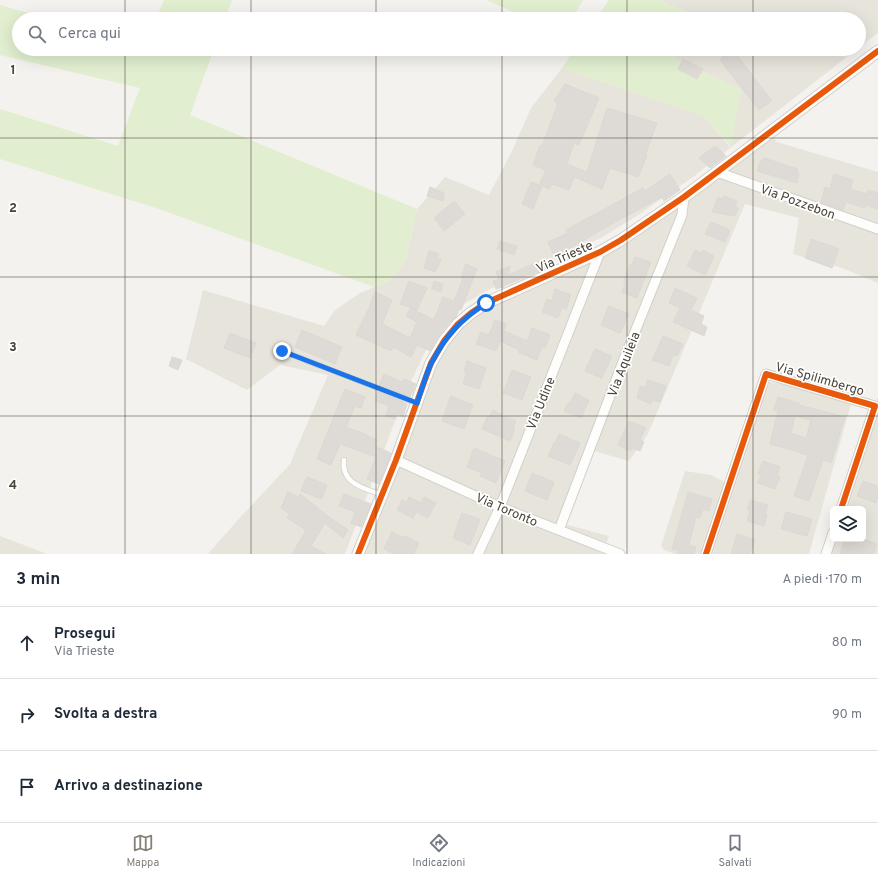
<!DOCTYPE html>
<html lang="it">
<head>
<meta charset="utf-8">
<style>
  :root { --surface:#fff; --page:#f6f6f7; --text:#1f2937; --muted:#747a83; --line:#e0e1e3; --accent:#868178 }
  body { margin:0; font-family:Overpass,sans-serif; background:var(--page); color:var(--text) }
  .controls { position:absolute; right:12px; bottom:12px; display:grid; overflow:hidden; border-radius:6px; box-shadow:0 4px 16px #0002 }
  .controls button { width:36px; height:36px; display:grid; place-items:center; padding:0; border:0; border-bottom:1px solid var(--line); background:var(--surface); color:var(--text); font:20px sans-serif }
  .stop { position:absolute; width:12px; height:12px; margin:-9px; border:3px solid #1a73e8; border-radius:50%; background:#fff }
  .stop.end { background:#1a73e8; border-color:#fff; box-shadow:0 1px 4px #0008 }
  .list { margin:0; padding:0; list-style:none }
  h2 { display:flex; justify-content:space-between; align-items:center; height:52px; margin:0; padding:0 16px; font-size:17px }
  h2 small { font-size:13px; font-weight:400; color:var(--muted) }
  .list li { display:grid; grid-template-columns:26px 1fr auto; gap:12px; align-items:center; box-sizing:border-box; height:72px; padding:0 16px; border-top:1px solid var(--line) }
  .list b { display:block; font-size:15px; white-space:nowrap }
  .list p { margin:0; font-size:13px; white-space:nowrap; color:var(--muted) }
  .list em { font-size:13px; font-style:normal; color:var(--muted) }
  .icon { flex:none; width:22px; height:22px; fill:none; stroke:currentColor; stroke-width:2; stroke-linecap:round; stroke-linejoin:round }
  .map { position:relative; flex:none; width:878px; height:554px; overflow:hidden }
  .search { position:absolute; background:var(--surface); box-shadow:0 4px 16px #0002; left:12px; right:12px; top:12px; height:44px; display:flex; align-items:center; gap:10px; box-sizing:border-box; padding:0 14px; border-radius:22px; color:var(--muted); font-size:15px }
  .sheet { height:268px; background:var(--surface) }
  nav { display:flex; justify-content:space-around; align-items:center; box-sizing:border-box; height:56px; border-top:1px solid var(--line); background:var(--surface); font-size:11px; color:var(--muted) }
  nav a { display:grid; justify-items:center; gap:2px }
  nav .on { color:var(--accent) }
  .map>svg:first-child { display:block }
</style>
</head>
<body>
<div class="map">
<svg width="878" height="554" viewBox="0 0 878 554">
  <rect width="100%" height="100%" fill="#f4f2ee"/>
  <g fill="#e7e4dc">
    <polygon points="659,0 878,0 878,33 859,47 859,19 703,19"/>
    <polygon points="684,49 857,49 693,177 638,215 603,237 488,290 457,308 426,350 413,377 395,421 345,554 208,554 236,522 290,464 328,375 280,365 247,390 186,359 203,290 324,326 335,310 360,293 391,280 406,260 417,209 445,177 489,195 512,151 531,108 562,68 704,116 730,147 741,89 674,59"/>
    <polygon points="771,135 777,142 878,172 878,283 842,268 793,254 799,218 745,204 648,434 629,461 594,451 557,522 609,536 603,554 362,554 428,384 440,358 468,320 495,305 611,251"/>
    <polygon points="762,381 800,387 851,404 809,554 675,554 664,550 661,546 685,471 711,475 725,482"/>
    <polygon points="878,396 878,554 828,554 833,539 863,539 863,509 843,509"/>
    <polygon points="0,536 45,553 46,554 0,554"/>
  </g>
  <g fill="#e1eecf">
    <polygon points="164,0 232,0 225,19 156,19"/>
    <polygon points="486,0 583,0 572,19 529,19"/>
    <polygon points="609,0 659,0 703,19 596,19"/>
    <polygon points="0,5 49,19 19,19 19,49 214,49 190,115 417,209 406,260 391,280 374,287 159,209 0,159 0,109 118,146 140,88 0,55"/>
    <polygon points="575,49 684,49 674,59 741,89 731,147 704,116 562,68"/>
  </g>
  <g fill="#dedbd6" stroke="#dcd9d4" fill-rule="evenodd">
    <polygon points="733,50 772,101 759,110 726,68 720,59"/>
    <polygon points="683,59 703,69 697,79 678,69"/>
    <polygon points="565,84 599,98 579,145 574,143 567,164 587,172 607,108 657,123 645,155 647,156 638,177 610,168 602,189 574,177 569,190 552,184 549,189 542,186 533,209 522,204 531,182 541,186 539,185 546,170 533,165 540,145 542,146 558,103 554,101"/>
    <polygon points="715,146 726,156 710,168 699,158"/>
    <polygon points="764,158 798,169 797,173 799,174 797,183 757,171 761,160 763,161"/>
    <polygon points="670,174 680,190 664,201 662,197 623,218 622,218 565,251 554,255 548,242 568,233 566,230 643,188 645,191"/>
    <polygon points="834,174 853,180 850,189 867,194 868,190 878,193 878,209 865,205 865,208 846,202 843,210 821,202 825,187 830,189"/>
    <polygon points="430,187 444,193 443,201 427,196"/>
    <polygon points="724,196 737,201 735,206 738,208 735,216 712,212 718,197 723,199"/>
    <polygon points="454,201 465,214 444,231 434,218"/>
    <polygon points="711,222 730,230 725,242 705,234"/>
    <polygon points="811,239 839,249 832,268 805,258"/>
    <polygon points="500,241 517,246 514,255 497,249"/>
    <polygon points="695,250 702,253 703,250 714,256 705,275 687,266"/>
    <polygon points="429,251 439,254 437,259 441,260 435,272 424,268"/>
    <polygon points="635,257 651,262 637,298 622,292 626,282 624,281 630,265 632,265"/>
    <polygon points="544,259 547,268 504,286 503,288 502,287 496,289 493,281 499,279 496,272 510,266 508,275"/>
    <polygon points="466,264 477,269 461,310 459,309 456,317 450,322 440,334 430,351 417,345 411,357 393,347 391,351 356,335 369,308 375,292 392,300 382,324 410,338 417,322 406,316 411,308 434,320 443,297 454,301 463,279 461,278"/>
    <polygon points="409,281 427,288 417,310 400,304"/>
    <polygon points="434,281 443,284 441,292 432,289"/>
    <polygon points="675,288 697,298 691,310 704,316 701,324 707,327 704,336 673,322 680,308 669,303"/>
    <polygon points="555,289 571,295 566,309 562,307 558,318 542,312 547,299 552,301"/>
    <polygon points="609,306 629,314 620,333 601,325"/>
    <polygon points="495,320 506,324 504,331 527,341 532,328 550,335 545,348 542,347 537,360 518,352 519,350 500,341 496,351 476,344 481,332 489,335"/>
    <polygon points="302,330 342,347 335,364 295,347"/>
    <polygon points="230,333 256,343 250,358 224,348"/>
    <polygon points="663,336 683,344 677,356 673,355 669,366 652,360"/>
    <polygon points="595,349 612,356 602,378 585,371"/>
    <polygon points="172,357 182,360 178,370 169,366"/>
    <polygon points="467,361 486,368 479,389 463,384 466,374 464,372"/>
    <polygon points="512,370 531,377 522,400 503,393"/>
    <polygon points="384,374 402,382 404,379 416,384 410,397 379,385"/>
    <polygon points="648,380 666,386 660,402 653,400 651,404 637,398 640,386 645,388"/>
    <polygon points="345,389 365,397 361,408 355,406 346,427 367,435 367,436 377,440 374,446 391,453 379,484 367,479 376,457 340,444 331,465 317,459"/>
    <polygon points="378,392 407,404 403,417 397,414 395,419 386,416 389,406 375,401"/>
    <polygon points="575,393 589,400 581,418 564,411 568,403 570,403"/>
    <polygon points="451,396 473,405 464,429 442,421"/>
    <path d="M778 397 799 403V405L845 417 831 463 823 460 809 501 794 496 808 455 800 453V452L770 444 778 411 774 410ZM795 416 811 420 806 438 791 433Z"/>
    <polygon points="493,410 502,415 502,416 516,421 513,427 515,428 510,441 482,429 487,417 489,418"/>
    <polygon points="629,421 646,428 640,440 644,442 640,451 632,448 630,451 618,445"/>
    <polygon points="559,434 580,443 570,465 548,456 554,443 556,442"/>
    <polygon points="474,448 505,461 496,483 480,476 482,473 467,467"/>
    <polygon points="763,461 780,467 777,475 780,477 775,489 758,483 761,475 758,474"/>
    <polygon points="532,473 554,482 547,500 525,491"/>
    <polygon points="307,477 327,485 322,499 301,491"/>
    <polygon points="863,481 878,486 878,497 876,503 857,496"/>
    <polygon points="288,492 299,497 300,494 318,508 318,509 348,530 343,538 325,523 311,546 326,554 292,554 306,530 287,518 290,514 281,508"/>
    <polygon points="688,492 712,499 709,511 703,509 700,518 696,517 689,545 696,547 694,554 677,554 678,550 672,549"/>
    <polygon points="344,494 371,504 361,527 351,523 355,512 339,506"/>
    <polygon points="409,497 421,503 424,497 436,503 428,518 416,512 413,518 397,510 402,500 407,502"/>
    <polygon points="750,500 768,505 765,515 767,515 764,526 747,521 750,511 747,510"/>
    <polygon points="786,512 812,519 807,536 781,529"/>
    <polygon points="462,513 480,519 470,545 453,538"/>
    <polygon points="392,532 404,538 405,536 419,543 414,554 394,554 384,549"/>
    <polygon points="737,534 755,540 750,554 731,554"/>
    <polygon points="845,539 864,539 877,544 874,554 840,554"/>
  </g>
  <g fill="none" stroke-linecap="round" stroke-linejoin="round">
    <g stroke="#d2d0cb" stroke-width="6">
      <g id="service">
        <polyline points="282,351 416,403"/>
        <path d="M344 460C341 484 364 488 382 495"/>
      </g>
    </g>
    <g stroke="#d2d0cb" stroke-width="11">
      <g id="minor">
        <polyline points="717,172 878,229"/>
        <polyline points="396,460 500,507 620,554"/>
        <polyline points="559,530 624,359 682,215 684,197"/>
        <polyline points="478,554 500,507 600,252"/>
        <polyline points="706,554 766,374 875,406 841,509"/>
        <polyline points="826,554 833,533"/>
      </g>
    </g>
    <g stroke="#d2d0cb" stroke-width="13">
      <polyline id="tertiary" points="358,554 396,460 431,363 444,341 458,324 471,313 486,303 600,252 621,240 684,197 878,51"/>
    </g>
    <use href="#service" stroke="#fdfdfc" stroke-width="4.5"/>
    <use href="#minor" stroke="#fdfdfc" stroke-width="9"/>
    <use href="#tertiary" stroke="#fdfdfc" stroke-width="11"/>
    <g stroke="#fff" stroke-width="8">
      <g id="cycleway">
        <polyline points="358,554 396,460 431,363 444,341 458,324 471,313 486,303 600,252 621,240 684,197 878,51"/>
        <polyline points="706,554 766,374 875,406 841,509"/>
      </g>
    </g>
    <use href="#cycleway" stroke="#e8590c" stroke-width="6"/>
  </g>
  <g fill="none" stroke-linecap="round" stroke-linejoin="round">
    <path stroke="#1a73e8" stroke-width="5" d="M282 351 417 403C422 390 425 375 432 362 446 335 461 320 486 303"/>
  </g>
  <path fill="none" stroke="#4b4439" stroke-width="1" stroke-opacity="0.55" d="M125 0V19M251 0V19M376 0V19M502 0V19M627 0V19M753 0V19M125 49V554M251 49V554M376 49V554M502 49V554M627 49V554M753 49V554M0 138H878M0 277H878M0 416H878"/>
  <g text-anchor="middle" stroke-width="3.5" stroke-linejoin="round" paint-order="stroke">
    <g font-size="13" fill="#4b4439" stroke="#fff">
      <text transform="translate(798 201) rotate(20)" y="5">Via Pozzebon</text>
      <text transform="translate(564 256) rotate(-24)" y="5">Via Trieste</text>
      <text transform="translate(623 364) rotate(-69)" y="5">Via Aquileia</text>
      <text transform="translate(820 378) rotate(16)" y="5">Via Spilimbergo</text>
      <text transform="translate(540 403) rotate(-68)" y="5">Via Udine</text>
      <text transform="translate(507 509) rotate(23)" y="5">Via Toronto</text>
    </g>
  </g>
  <g font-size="13" text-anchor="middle" font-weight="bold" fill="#4b4439" stroke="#fff" stroke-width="3.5" stroke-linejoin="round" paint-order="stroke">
    <text x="13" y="74">1</text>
    <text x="13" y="212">2</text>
    <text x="13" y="351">3</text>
    <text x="13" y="489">4</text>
  </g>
</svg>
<div class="controls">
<button><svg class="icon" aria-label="layers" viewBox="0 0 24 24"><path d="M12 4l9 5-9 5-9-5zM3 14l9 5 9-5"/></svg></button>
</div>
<div class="stop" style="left:486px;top:303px"></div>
<div class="stop end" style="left:282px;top:351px"></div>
<div class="search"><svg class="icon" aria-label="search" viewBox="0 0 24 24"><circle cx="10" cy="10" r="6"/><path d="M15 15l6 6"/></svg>Cerca qui</div>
</div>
<section class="sheet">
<h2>3 min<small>A piedi · 170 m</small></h2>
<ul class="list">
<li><svg class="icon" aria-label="ahead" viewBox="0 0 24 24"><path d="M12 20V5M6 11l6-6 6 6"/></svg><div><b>Prosegui</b><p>Via Trieste</p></div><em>80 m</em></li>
<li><svg class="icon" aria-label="right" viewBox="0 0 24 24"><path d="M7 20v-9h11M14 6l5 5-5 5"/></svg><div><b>Svolta a destra</b></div><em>90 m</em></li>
<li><svg class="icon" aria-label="arrive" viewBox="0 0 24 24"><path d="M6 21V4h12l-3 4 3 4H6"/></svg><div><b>Arrivo a destinazione</b></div></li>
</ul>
</section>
<nav>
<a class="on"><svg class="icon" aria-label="map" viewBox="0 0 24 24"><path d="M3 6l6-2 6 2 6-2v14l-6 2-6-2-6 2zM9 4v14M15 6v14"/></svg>Mappa</a>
<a><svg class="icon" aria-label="directions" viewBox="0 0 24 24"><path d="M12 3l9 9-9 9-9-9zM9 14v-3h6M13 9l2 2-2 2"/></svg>Indicazioni</a>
<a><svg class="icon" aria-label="saved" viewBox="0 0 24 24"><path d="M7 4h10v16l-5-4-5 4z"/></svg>Salvati</a>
</nav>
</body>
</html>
